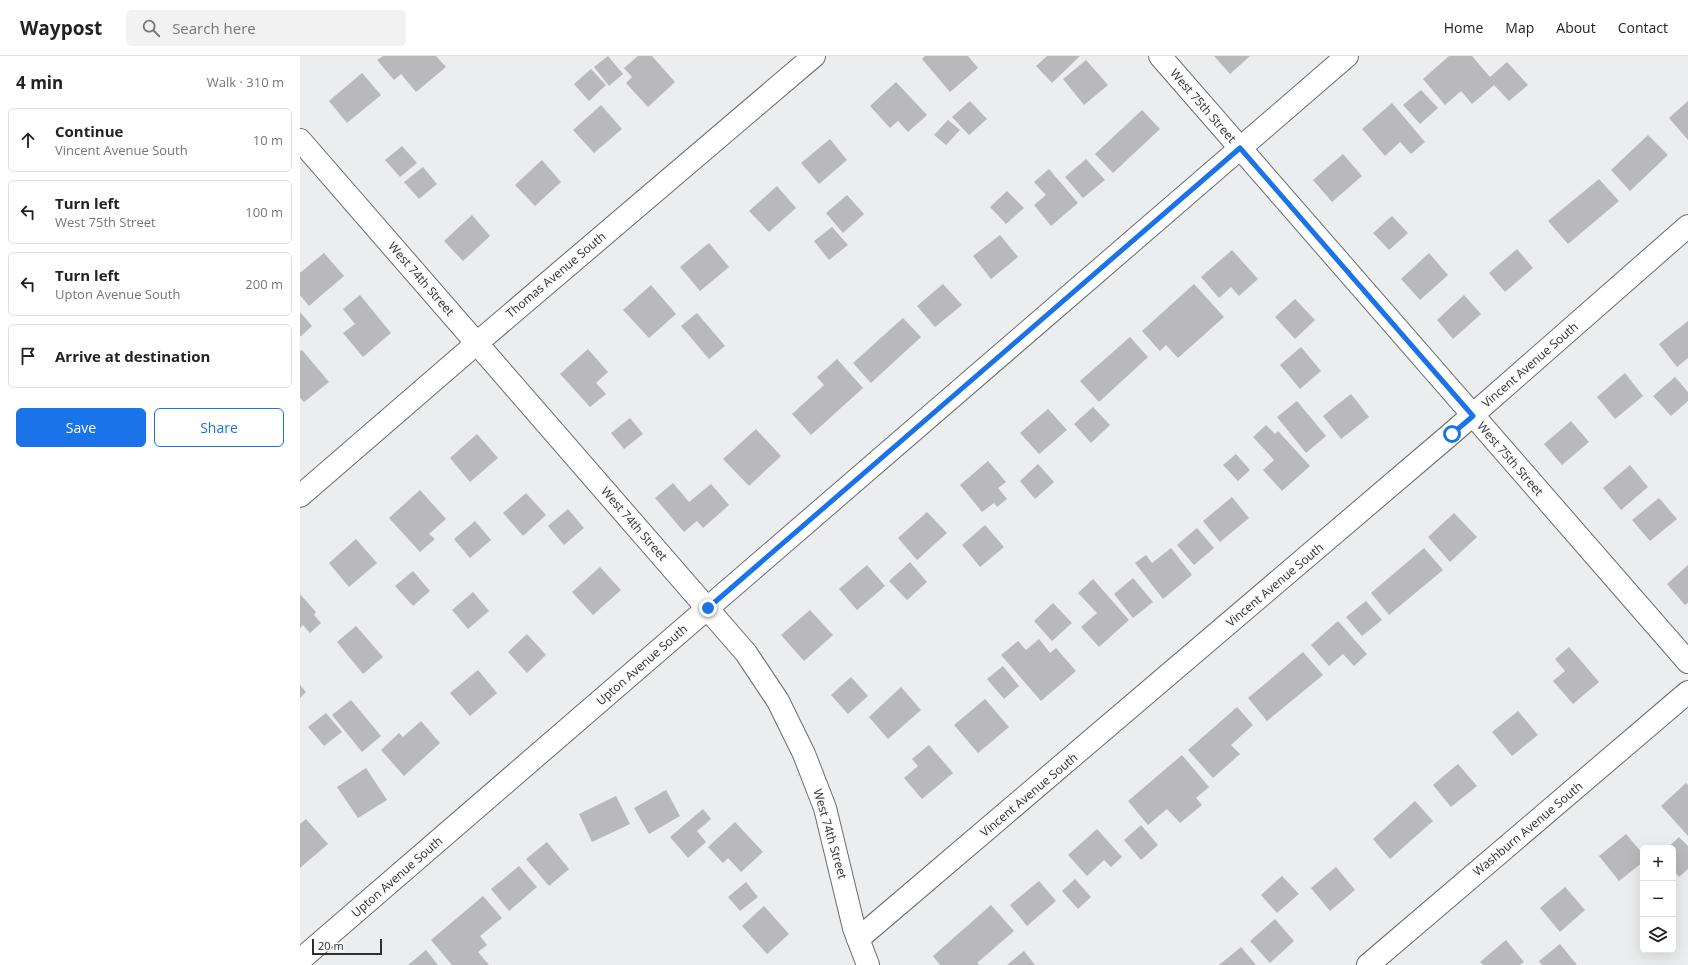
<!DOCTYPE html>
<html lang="en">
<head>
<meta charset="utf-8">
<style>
  :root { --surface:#fff; --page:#f2f2f2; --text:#222; --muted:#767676; --line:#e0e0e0; --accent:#1a73e8 }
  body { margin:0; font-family:"Open Sans",sans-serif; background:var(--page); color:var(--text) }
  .controls { position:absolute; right:12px; bottom:12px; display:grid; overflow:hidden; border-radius:6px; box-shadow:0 4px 16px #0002 }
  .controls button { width:36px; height:36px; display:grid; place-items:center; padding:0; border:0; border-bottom:1px solid var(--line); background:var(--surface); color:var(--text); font:20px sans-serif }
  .scale { position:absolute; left:12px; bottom:10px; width:70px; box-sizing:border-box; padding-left:4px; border:2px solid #2e2e2f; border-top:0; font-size:11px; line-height:14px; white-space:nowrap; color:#2e2e2f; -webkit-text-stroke:3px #fafafc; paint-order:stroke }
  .stop { position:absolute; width:12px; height:12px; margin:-9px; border:3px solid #1a73e8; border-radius:50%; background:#fff }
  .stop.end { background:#1a73e8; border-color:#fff; box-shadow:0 1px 4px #0008 }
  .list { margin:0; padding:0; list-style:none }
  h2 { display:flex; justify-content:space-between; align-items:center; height:52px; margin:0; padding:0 16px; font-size:17px }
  h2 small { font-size:13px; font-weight:400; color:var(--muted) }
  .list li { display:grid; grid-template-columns:26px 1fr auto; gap:12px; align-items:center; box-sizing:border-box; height:64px; margin:0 8px 8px; padding:0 8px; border:1px solid var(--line); border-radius:6px }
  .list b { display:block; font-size:15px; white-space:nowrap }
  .list p { margin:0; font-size:13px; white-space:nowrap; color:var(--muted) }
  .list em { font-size:13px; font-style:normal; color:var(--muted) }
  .actions { display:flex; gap:8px; padding:12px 16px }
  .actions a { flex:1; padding:9px 0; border:1px solid var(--accent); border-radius:6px; text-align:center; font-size:14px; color:var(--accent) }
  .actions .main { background:var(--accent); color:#fff }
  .icon { flex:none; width:22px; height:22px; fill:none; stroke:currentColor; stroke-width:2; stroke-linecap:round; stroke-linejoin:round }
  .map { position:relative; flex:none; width:1388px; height:909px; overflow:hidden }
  header { display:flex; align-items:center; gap:24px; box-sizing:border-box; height:56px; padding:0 20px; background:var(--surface); border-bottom:1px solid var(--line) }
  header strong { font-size:19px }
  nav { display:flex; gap:22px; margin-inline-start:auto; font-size:14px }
  .search { width:280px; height:36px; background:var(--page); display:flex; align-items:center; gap:10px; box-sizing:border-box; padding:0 14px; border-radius:6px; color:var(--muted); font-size:15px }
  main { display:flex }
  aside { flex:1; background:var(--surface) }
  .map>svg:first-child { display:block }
</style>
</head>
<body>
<header>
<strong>Waypost</strong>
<div class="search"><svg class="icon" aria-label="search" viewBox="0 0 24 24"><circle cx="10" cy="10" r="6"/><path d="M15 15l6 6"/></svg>Search here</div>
<nav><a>Home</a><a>Map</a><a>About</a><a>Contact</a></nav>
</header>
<main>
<aside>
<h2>4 min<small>Walk · 310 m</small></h2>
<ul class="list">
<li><svg class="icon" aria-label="ahead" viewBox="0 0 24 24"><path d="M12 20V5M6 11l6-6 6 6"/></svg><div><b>Continue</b><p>Vincent Avenue South</p></div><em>10 m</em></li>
<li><svg class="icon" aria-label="left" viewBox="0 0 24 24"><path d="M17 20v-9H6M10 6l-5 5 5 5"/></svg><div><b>Turn left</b><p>West 75th Street</p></div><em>100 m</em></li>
<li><svg class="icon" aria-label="left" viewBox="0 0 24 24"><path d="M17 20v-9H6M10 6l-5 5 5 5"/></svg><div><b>Turn left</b><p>Upton Avenue South</p></div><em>200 m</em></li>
<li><svg class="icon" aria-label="arrive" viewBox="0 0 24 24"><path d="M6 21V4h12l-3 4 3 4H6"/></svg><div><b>Arrive at destination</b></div></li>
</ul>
<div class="actions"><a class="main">Save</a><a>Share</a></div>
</aside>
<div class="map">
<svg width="1388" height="909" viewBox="0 0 1388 909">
  <rect width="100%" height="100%" fill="#ecedee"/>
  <g fill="#b9b9bb">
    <polygon points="83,0 136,0 146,11 116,36 101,18 94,24 77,4"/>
    <polygon points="308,0 323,18 309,30 294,11"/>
    <polygon points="338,0 352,0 375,26 348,51 326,27 332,21 324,12"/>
    <polygon points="625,0 668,0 678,12 650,36 622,3"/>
    <polygon points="747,0 780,0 752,27 736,10"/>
    <polygon points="914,0 950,0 930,18"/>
    <polygon points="1149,0 1172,0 1190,21 1207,6 1228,29 1209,45 1194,29 1172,48 1161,35 1145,49 1123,23"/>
    <polygon points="786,4 808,29 784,49 763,23"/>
    <polygon points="291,13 306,29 289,45 274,28"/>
    <polygon points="62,17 81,39 47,67 29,45"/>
    <polygon points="596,26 627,59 608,76 598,65 590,72 570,50"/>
    <polygon points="1121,34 1138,52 1120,68 1103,49"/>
    <polygon points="670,45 687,63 669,79 652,61"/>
    <polygon points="1388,45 1388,84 1369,62"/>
    <polygon points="1092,47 1125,86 1111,98 1100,86 1085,100 1062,73"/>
    <polygon points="301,49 322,73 294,97 273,74"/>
    <polygon points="842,54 860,73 813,117 795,98"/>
    <polygon points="648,64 660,74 646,89 634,79"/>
    <polygon points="1348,79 1368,99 1330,135 1311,114"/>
    <polygon points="530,83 547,104 519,128 501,107"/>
    <polygon points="102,90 117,107 100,121 85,104"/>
    <polygon points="1043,98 1062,120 1032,146 1013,124"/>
    <polygon points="786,103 805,124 783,142 765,121"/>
    <polygon points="242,104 261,126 235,150 215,129"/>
    <polygon points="123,111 137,128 119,143 104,126"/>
    <polygon points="749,113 778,147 751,170 734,149 746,139 734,126"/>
    <polygon points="1299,123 1319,145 1268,188 1248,165"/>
    <polygon points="477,130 496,152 469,176 449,155"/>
    <polygon points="707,135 724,152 706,168 690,151"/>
    <polygon points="547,139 564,158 543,177 526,157"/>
    <polygon points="172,159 190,180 163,205 144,185"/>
    <polygon points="1092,160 1108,177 1089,194 1073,177"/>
    <polygon points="532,171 548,189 529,204 514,185"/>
    <polygon points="700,179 718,201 691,223 673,200"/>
    <polygon points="409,187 429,211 400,235 380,211"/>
    <polygon points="1217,193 1233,212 1205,236 1189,217"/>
    <polygon points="932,194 958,223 939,240 931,231 919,242 901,221"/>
    <polygon points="24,197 44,220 9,250 0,239 0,217"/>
    <polygon points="1129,197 1148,219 1120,244 1101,223"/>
    <polygon points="643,228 662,249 635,271 617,250"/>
    <polygon points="894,228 924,261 878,302 866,289 860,295 842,275"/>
    <polygon points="351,229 376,258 349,282 323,254"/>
    <polygon points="60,239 91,277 63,301 43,277 55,268 43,253"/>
    <polygon points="1164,239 1181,258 1153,283 1137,264"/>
    <polygon points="995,243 1015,264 995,283 975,261"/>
    <polygon points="0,256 12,270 0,281"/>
    <polygon points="397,257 425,290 409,303 381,270"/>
    <polygon points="603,262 621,281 571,327 553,307"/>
    <polygon points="1388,265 1388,302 1377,311 1359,288"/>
    <polygon points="830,281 848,301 799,346 780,325"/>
    <polygon points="1001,291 1021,315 1000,333 980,309"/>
    <polygon points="288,293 308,316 296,327 306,338 290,351 260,318"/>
    <polygon points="2,294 29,326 4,346 0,342 0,295"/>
    <polygon points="537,303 563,332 511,379 492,358 524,329 517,321"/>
    <polygon points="1325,317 1343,340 1315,363 1297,341"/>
    <polygon points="1375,321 1388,336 1388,345 1371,360 1353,340"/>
    <polygon points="1051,338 1069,361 1041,383 1023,360"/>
    <polygon points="997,345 1026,380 1006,397 977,361"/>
    <polygon points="793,351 810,369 791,387 774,368"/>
    <polygon points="748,353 767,374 739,398 720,377"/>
    <polygon points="330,362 343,378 324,393 311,377"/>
    <polygon points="1271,365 1289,386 1262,409 1244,388"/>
    <polygon points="966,369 975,378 978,375 1010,410 982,435 963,414 974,404 953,381"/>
    <polygon points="456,373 481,400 449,430 423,403"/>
    <polygon points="177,378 198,402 170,426 150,402"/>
    <polygon points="936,398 950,414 938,425 923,409"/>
    <polygon points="688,405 706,426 698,432 707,443 697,451 694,447 682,456 660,429"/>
    <polygon points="738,408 754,426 735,443 720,425"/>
    <polygon points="1330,409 1348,431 1321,454 1303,432"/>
    <polygon points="373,427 389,446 411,428 429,449 403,472 397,465 384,476 355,442"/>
    <polygon points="120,434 146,463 129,478 135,483 120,496 89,462"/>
    <polygon points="226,437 246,459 223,480 203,457"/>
    <polygon points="932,441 949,462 920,486 903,465"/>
    <polygon points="1359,442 1377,463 1350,485 1332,464"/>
    <polygon points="268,453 284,472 264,489 248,470"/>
    <polygon points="627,456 647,477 617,504 598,482"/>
    <polygon points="1154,457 1177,481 1150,506 1128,481"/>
    <polygon points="175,465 191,484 170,502 154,483"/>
    <polygon points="685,469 704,491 680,511 662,489"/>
    <polygon points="897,472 914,492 894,509 877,489"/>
    <polygon points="56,483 77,507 49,531 29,507"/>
    <polygon points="871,492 892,519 863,543 835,507 846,499 852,507"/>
    <polygon points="1124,492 1143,514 1089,559 1071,537"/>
    <polygon points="610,506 627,526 607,544 589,525"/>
    <polygon points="567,509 585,530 557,554 539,533"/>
    <polygon points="1388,509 1388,547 1385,549 1367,528"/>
    <polygon points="300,511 321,534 293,559 272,536"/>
    <polygon points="113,515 130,535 113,550 95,530"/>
    <polygon points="833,522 853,546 833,562 814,538"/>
    <polygon points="793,523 829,564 799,591 781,571 797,557 778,537"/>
    <polygon points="173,536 189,555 168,573 152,554"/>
    <polygon points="0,538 16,556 14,559 21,567 10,577 3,569 0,572"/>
    <polygon points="1066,545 1082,564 1062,580 1046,561"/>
    <polygon points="753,547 772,567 752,585 734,565"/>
    <polygon points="510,554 533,579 504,605 481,579"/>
    <polygon points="1038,565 1067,598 1054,610 1043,598 1029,610 1011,589"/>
    <polygon points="56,570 83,601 63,618 37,586"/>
    <polygon points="227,578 246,599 227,617 208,596"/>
    <polygon points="739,583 750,597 756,592 776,615 741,645 701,599 718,585 726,594"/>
    <polygon points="1269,591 1299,626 1273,648 1253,625 1265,615 1255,603"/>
    <polygon points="1003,596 1023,619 967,665 948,642"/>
    <polygon points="703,610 719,630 704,643 687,623"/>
    <polygon points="178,614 197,637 170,660 150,637"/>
    <polygon points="551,621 568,640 548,658 531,639"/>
    <polygon points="0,629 6,636 0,642"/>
    <polygon points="601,631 621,654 588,683 569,661"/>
    <polygon points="685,643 709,671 678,697 654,669"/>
    <polygon points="51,644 81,680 62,696 32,659"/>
    <polygon points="937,651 953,669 931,689 940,698 913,722 888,694"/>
    <polygon points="1218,655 1238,679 1212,700 1192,676"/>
    <polygon points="26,657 42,676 24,690 8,671"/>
    <polygon points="121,665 140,687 104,720 81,694 99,677 103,681"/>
    <polygon points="629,689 653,717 622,743 604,722 618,710 612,703"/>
    <polygon points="882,699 909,731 896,742 902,749 880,767 867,753 848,769 828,745"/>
    <polygon points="1158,708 1177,730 1151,751 1133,729"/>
    <polygon points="66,712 87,744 58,762 37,731"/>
    <polygon points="1386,727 1388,729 1388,780 1361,750"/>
    <polygon points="366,734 380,760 349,778 334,752"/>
    <polygon points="316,740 330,768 292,786 279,758"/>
    <polygon points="1115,745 1133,765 1090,803 1073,783"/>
    <polygon points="403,753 411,763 397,775 406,786 388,802 370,781"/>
    <polygon points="6,763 28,788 0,812 0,768"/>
    <polygon points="435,766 463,796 441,816 428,802 423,807 408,791"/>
    <polygon points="841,769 858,789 841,804 824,784"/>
    <polygon points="797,773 822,801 811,811 804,804 787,820 768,799"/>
    <polygon points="1326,778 1343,798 1343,806 1319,825 1299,800"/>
    <polygon points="1379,781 1388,790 1388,813 1379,821 1373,814 1373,792 1367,792"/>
    <polygon points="247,786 269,813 249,830 226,803"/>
    <polygon points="219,810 237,831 209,855 191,833"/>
    <polygon points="1036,811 1055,834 1030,855 1011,832"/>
    <polygon points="982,820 999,838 977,857 961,839"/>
    <polygon points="775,823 791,841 778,853 762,835"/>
    <polygon points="739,825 756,845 727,870 710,849"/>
    <polygon points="446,826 458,841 440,855 428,841"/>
    <polygon points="1265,831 1285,854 1260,876 1240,852"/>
    <polygon points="183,840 202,862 180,880 187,889 178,896 189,909 152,909 131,884"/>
    <polygon points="691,849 714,875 677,907 680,909 640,909 633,900"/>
    <polygon points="464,850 489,878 467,898 442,870"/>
    <polygon points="975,863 994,885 970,907 950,885"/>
    <polygon points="1206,884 1224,906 1220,909 1183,909 1180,906"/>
    <polygon points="1260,888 1277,909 1242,909 1239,905"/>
    <polygon points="941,891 956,909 919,909"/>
    <polygon points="126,894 138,909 108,909"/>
    <polygon points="724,895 735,909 707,909"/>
  </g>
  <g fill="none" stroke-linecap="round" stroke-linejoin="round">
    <g stroke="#6b6b6c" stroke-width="24">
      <g id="street">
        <polyline points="860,0 1388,606"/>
        <polyline points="0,84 446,597 478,645 504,698 525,752 554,872 568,909"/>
        <polyline points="0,440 177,287 514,0"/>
        <polyline points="558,883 1152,377 1388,170"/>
        <polyline points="0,904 1047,0"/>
        <polyline points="1068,909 1388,636"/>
      </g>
    </g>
    <use href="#street" stroke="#fff" stroke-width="22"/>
  </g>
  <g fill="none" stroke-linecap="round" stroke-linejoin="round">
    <polyline stroke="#1a73e8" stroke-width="5" points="408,552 940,92 1173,360 1152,378"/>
  </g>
  <g text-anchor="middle" stroke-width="3" stroke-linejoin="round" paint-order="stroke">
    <g font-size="12" fill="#2e2e2f" stroke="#fafafc">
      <text transform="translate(903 50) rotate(49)" y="4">West 75th Street</text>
      <text transform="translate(256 219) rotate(-40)" y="4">Thomas Avenue South</text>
      <text transform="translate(121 223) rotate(49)" y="4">West 74th Street</text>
      <text transform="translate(1230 309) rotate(-41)" y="4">Vincent Avenue South</text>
      <text transform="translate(1210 403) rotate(49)" y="4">West 75th Street</text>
      <text transform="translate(334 468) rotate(49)" y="4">West 74th Street</text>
      <text transform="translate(975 529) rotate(-40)" y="4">Vincent Avenue South</text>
      <text transform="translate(342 609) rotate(-41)" y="4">Upton Avenue South</text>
      <text transform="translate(729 739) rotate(-40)" y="4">Vincent Avenue South</text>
      <text transform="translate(1228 773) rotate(-40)" y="4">Washburn Avenue South</text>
      <text transform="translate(530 778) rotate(74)" y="4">West 74th Street</text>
      <text transform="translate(97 821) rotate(-41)" y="4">Upton Avenue South</text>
    </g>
  </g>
</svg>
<div class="controls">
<button>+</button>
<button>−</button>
<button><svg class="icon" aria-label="layers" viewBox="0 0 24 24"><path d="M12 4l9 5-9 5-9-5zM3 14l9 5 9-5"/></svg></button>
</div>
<div class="scale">20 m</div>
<div class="stop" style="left:1152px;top:378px"></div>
<div class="stop end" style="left:408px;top:552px"></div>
</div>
</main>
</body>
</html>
